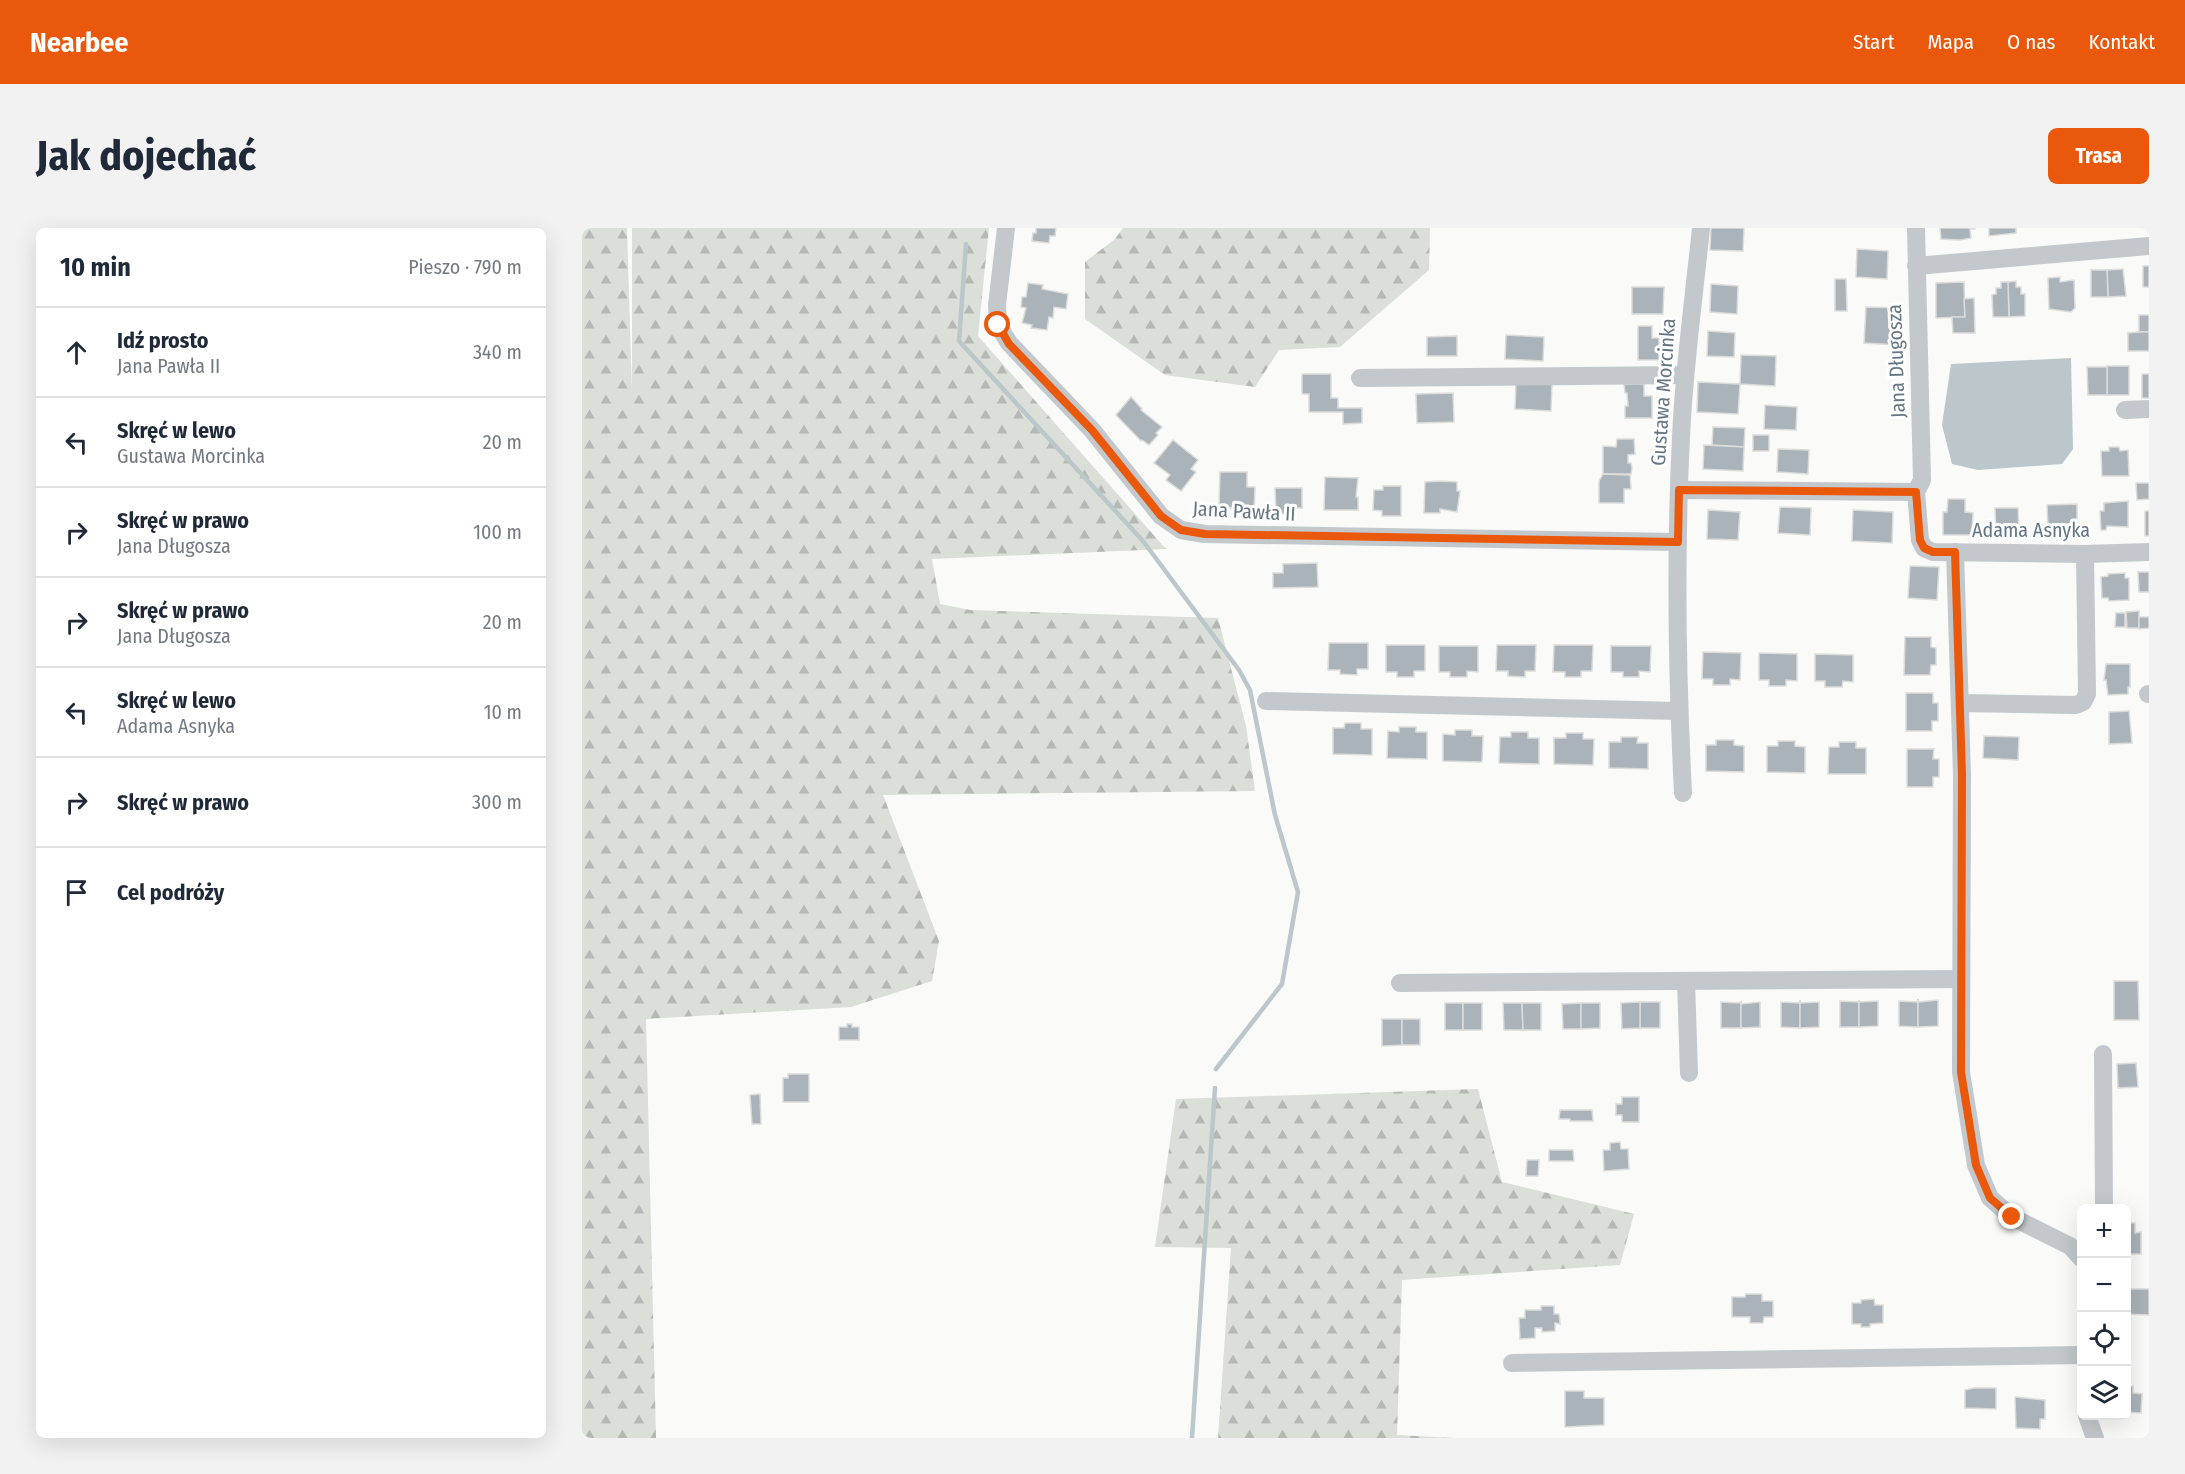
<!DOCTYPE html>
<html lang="pl">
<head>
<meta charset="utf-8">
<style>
  :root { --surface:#fff; --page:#f2f2f3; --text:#1f2937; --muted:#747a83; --line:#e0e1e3; --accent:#ea580c }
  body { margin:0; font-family:"Fira Sans Condensed",sans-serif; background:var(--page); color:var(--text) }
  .controls { position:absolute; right:18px; bottom:18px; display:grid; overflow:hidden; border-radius:9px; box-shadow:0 6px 24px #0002 }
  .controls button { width:54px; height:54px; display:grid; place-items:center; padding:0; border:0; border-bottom:2px solid var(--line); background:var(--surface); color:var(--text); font:30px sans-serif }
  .stop { position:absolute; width:18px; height:18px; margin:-14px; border:4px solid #ea580c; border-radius:50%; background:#fff }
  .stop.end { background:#ea580c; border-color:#fff; box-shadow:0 2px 6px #0008 }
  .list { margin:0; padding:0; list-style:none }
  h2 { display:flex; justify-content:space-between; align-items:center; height:78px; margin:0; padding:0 24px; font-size:26px }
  h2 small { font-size:20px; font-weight:400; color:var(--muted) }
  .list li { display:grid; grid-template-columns:39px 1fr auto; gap:18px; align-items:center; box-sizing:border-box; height:90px; padding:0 24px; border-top:2px solid var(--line) }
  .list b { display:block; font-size:22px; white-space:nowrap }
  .list p { margin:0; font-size:20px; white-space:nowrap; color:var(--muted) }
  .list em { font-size:20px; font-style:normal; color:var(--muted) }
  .icon { flex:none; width:33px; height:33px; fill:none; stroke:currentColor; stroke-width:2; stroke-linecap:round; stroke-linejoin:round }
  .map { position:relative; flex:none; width:1567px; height:1210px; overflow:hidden; border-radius:9px }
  header { display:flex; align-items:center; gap:36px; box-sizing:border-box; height:84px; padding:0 30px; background:var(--accent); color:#fff }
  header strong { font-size:28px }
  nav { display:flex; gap:33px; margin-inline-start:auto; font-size:21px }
  .intro { display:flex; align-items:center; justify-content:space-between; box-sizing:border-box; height:144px; padding:0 36px }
  h1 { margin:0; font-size:42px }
  .button { padding:15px 27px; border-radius:9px; background:var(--accent); color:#fff; font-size:21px; font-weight:700 }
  main { display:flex; gap:36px; padding:0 36px }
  aside { flex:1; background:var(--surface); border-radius:9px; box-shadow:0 6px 24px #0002 }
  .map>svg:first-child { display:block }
</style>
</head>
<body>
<header>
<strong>Nearbee</strong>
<nav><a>Start</a><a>Mapa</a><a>O nas</a><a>Kontakt</a></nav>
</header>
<div class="intro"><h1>Jak dojechać</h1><a class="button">Trasa</a></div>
<main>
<aside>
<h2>10 min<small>Pieszo · 790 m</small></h2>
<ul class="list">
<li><svg class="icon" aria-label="ahead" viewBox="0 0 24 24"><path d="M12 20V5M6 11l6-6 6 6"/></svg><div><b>Idź prosto</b><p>Jana Pawła II</p></div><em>340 m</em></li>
<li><svg class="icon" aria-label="left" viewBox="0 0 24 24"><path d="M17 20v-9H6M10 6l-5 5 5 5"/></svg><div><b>Skręć w lewo</b><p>Gustawa Morcinka</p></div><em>20 m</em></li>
<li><svg class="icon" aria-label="right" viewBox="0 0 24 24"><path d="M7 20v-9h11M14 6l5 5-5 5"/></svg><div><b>Skręć w prawo</b><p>Jana Długosza</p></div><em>100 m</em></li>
<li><svg class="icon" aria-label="right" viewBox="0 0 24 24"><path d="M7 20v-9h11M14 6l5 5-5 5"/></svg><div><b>Skręć w prawo</b><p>Jana Długosza</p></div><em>20 m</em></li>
<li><svg class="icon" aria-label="left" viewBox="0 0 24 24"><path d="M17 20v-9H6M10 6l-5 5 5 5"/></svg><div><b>Skręć w lewo</b><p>Adama Asnyka</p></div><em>10 m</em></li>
<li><svg class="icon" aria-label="right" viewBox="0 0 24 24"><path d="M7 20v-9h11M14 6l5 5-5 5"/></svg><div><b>Skręć w prawo</b></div><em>300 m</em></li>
<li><svg class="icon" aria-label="arrive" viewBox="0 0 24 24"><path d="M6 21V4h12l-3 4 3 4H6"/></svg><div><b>Cel podróży</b></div></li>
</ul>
</aside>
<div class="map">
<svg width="1567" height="1210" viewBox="0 0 1567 1210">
  <defs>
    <pattern id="forest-firs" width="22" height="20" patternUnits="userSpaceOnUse" patternTransform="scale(1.5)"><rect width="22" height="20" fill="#dadfd7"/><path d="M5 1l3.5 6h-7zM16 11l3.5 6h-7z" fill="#b4b9b4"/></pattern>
  </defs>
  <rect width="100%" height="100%" fill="#fafaf8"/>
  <g fill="url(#forest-firs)">
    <polygon points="0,0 45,0 50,165 50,0 407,0 396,108 584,321 350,331 358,376 388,382 636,390 664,498 673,563 301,567 357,713 350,753 269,779 64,791 74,1210 0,1210"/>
    <polygon points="541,0 848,0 847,42 758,119 697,122 673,159 583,147 503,91 503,34 533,11"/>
    <polygon points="896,861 920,954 1052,986 1038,1037 820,1052 815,1207 871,1210 636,1210 649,1020 573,1019 594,871"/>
  </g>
  <polygon fill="#bbc7cb" points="1489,130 1491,221 1480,236 1396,242 1370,236 1360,197 1369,136"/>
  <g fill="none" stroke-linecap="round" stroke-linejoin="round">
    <g stroke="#bbc7cb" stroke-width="4.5">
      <polyline points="384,16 377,113 561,313 657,442 668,462 693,587 716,664 700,756 634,841"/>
      <polyline points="610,1210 633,860"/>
    </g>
  </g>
  <g fill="#aab3b9" stroke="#dcdcda" stroke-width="1.5">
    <polygon points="454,0 474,0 473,8 468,8 467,15 450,13 451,5 454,5"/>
    <polygon points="1129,0 1162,0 1161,23 1128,22"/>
    <polygon points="1358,0 1393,0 1393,1 1388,1 1389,10 1378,12 1359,11"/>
    <polygon points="1407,0 1434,0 1434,5 1407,8"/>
    <polygon points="1275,21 1306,23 1305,51 1274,49"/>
    <rect x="1561" y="38" width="6" height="21"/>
    <polygon points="1541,41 1544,68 1526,69 1525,42"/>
    <polygon points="1509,42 1525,42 1526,69 1509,69"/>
    <polygon points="1478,49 1478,54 1492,52 1493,80 1489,84 1467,81 1466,50"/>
    <polygon points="1253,51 1264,51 1265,83 1253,83"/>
    <polygon points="1434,53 1434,59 1439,59 1439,66 1443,66 1443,88 1427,89 1426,54"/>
    <polygon points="1382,54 1383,89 1354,90 1354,55"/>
    <polygon points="1419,54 1426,54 1427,89 1411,89 1410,67 1414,66 1414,60 1419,60"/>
    <polygon points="446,55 461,57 460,61 486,66 484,81 472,79 471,90 467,89 465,102 449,100 450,97 440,95 444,80 439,79 440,69 444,69"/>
    <polygon points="1129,56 1156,58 1155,86 1128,84"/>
    <polygon points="1050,59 1082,59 1081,86 1050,86"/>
    <polygon points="1392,70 1393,105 1371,105 1370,89 1383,89 1382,71"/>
    <polygon points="1284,79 1317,80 1315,117 1282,115"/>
    <rect x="1557" y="87" width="10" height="17"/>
    <polygon points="1056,98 1070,98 1070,110 1077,110 1077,132 1056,132"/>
    <polygon points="1126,103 1153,105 1152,129 1125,128"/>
    <polygon points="1557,104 1567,104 1567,123 1546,123 1546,105"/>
    <polygon points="924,107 962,109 961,133 923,131"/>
    <polygon points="875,108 875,128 845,128 845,109"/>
    <polygon points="1159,127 1194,128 1193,158 1158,156"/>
    <rect x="1525" y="138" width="22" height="29"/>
    <polygon points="1505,139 1525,139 1525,167 1506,167"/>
    <polygon points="720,146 749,146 749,170 756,170 756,180 780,180 780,195 761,196 761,184 727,184 727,166 720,166"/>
    <rect x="1560" y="146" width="7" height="24"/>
    <polygon points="934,154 970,156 969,183 933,181"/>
    <polygon points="1116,154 1158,156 1156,186 1115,184"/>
    <polygon points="1042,156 1062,156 1062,168 1070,168 1070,190 1043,190 1043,178 1046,178 1045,165 1043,165"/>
    <polygon points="871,165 872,194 835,195 834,166"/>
    <polygon points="549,169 560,181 559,182 580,199 574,205 576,207 567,217 560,212 559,213 534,187"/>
    <polygon points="1183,177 1215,179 1214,202 1182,201"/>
    <polygon points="1131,199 1163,200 1162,219 1130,217"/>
    <rect x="1171" y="207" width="16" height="16"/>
    <polygon points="1035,211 1052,211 1053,226 1046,227 1046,235 1049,235 1050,240 1049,246 1021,246 1021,218 1034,219"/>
    <polygon points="591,212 616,232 609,241 614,244 599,263 584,252 588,247 572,235"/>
    <polygon points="1122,217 1162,219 1161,243 1121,241"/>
    <polygon points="1527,219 1537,219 1538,223 1546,222 1547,248 1520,248 1519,223 1527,223"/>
    <polygon points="1196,221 1227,222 1226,246 1195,244"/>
    <polygon points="638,244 665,244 665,259 673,259 672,284 670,284 671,280 637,280"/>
    <polygon points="1021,246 1048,247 1049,261 1042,261 1042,275 1017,275 1017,253"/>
    <polygon points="743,249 776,250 774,269 776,269 776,282 742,282"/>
    <polygon points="858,253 875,254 875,263 878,263 875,284 858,281 858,285 842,285 843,254"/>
    <polygon points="1554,255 1567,255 1567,271 1555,272"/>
    <polygon points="801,258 819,258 819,288 800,288 800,283 791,282 792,262 801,262"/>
    <polygon points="693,260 720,260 720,280 706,280 706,286 694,286"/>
    <polygon points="1366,271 1383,271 1383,284 1391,285 1390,307 1361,307 1361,284 1365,284"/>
    <polygon points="1546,273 1546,299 1525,298 1524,302 1519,302 1518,283 1522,283 1522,275"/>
    <polygon points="1495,276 1495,296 1476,296 1476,301 1466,301 1465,277"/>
    <polygon points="1198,279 1229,280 1228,307 1196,305"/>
    <polygon points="1413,280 1436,280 1437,302 1428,302 1428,307 1414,307"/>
    <polygon points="1126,282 1158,284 1156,312 1125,311"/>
    <polygon points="1271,282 1311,284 1310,315 1270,313"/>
    <rect x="1563" y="283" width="4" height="25"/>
    <polygon points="735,335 736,359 691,360 691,345 701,345 701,336"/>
    <polygon points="1328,338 1357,339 1355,372 1326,370"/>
    <polygon points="1556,344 1567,344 1567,364 1557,364"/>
    <polygon points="1543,345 1543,350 1547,350 1547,372 1527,373 1526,370 1520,370 1519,349 1526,348 1526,346"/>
    <polygon points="1557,383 1557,400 1545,400 1544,384"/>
    <polygon points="1534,385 1543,385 1543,399 1533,399"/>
    <polygon points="1557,389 1567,389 1567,400 1557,401"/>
    <polygon points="1323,409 1349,409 1349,419 1354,420 1354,437 1349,437 1348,447 1322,447"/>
    <polygon points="747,415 786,415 786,441 775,441 775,447 758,446 758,442 746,442"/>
    <polygon points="804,417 843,417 843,443 832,443 832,449 815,449 815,444 804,444"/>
    <polygon points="915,417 954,417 953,443 943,443 943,449 926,448 926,443 914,443"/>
    <polygon points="972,417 1011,417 1010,443 999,443 999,449 983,449 983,444 971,444"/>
    <polygon points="857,418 896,418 896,444 885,443 885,449 868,449 868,444 857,444"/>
    <polygon points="1029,418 1069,418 1068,444 1057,443 1057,449 1041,449 1041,444 1029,444"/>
    <polygon points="1121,424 1159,425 1158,452 1148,451 1148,457 1131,457 1131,451 1120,451"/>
    <polygon points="1177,425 1215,426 1215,453 1204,452 1204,458 1187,458 1187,452 1177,452"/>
    <polygon points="1233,426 1271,427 1271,454 1261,453 1260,459 1243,459 1243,453 1233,453"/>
    <polygon points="1524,436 1548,436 1548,459 1546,459 1546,466 1526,467 1524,452 1522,452"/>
    <polygon points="1324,465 1351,465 1351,475 1356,475 1356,493 1350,493 1350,503 1324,503"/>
    <polygon points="1547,483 1550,515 1527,516 1527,484"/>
    <polygon points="763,495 779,495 779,501 790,501 790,527 751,526 751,500 762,500"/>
    <polygon points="817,499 834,499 834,504 845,504 845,531 805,530 806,503 817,504"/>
    <polygon points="873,502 890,502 890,508 901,508 900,534 861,533 861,506 873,507"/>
    <polygon points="929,504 946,504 946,510 957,510 957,536 917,535 918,509 929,509"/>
    <polygon points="984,505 1001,505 1001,511 1012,511 1011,537 972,536 972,510 984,510"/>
    <polygon points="1402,508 1437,509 1436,532 1401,530"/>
    <polygon points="1039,509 1056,509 1055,515 1066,515 1066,541 1027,540 1027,514 1039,514"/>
    <polygon points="1134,512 1152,512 1152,517 1162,518 1162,544 1124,543 1124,517 1134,517"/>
    <polygon points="1196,513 1213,513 1213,518 1223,519 1223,545 1185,544 1185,518 1196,518"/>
    <polygon points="1257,514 1274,514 1274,520 1284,520 1284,546 1246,546 1247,519 1257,519"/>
    <polygon points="1325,521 1352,521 1351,531 1357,531 1357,549 1351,549 1351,559 1325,559"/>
    <polygon points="1532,753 1556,753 1557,792 1532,792"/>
    <polygon points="1336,771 1336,799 1317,798 1317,773 1335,774"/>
    <polygon points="1336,771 1337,774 1356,772 1356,798 1336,799"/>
    <polygon points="1218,772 1218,800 1199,799 1199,774 1217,775"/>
    <polygon points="1218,772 1219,775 1237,774 1237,799 1218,800"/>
    <polygon points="1277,772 1277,799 1258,799 1258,773 1276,774"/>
    <polygon points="1277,772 1278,774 1296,773 1296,798 1277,799"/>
    <polygon points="1159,773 1159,800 1139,800 1139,774 1158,775"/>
    <polygon points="1159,773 1160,776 1178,774 1178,799 1159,800"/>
    <rect x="1058" y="774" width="20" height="26"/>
    <polygon points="1058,774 1058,800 1040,801 1039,775"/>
    <rect x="863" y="775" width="18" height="27"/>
    <rect x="881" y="775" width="19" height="27"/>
    <polygon points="921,775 940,775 941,802 922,802"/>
    <polygon points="940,775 959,775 959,802 941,802"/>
    <polygon points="999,775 999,801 981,801 980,776"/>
    <polygon points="999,775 1018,775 1018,800 999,801"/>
    <polygon points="800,791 820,791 820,817 800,818"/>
    <rect x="820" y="791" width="18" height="26"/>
    <polygon points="265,796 270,796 270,799 277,799 277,812 257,812 257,799 265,799"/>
    <polygon points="1554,835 1556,859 1536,860 1535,836"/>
    <polygon points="206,846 227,846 227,874 201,874 201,850 206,850"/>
    <polygon points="178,866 179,896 170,896 168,867"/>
    <polygon points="1040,869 1057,869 1057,894 1040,894 1040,887 1034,887 1034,876 1040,876"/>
    <polygon points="978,882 1010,882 1011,893 988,893 988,891 977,891"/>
    <polygon points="1038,914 1039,921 1046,921 1047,941 1022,943 1021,922 1028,922 1028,915"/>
    <polygon points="967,922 991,922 992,933 967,933"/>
    <polygon points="945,932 957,932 956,948 944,948"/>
    <polygon points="1544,995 1553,995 1553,1005 1559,1004 1559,1026 1544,1026"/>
    <polygon points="1544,1061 1567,1061 1567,1087 1544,1086"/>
    <polygon points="1164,1066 1180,1066 1180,1073 1191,1073 1191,1089 1182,1089 1181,1095 1168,1095 1168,1089 1150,1089 1150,1069 1163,1069"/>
    <polygon points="1292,1071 1293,1077 1301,1077 1301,1095 1288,1096 1288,1099 1279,1099 1279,1096 1270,1096 1270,1075 1279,1075 1279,1072"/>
    <polygon points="959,1078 972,1078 972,1086 977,1086 978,1096 973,1095 973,1103 960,1104 960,1100 953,1100 953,1110 938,1111 937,1090 943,1090 943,1082 959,1082"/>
    <polygon points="1544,1158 1551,1158 1551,1165 1560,1166 1559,1185 1544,1184"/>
    <polygon points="1392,1160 1414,1160 1414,1181 1383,1180 1383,1162"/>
    <polygon points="983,1163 1002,1163 1002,1170 1022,1170 1022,1197 983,1199"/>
    <polygon points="1433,1169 1463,1172 1463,1191 1458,1191 1458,1201 1434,1200"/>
  </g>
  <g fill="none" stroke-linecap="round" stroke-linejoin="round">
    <g stroke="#c3c8cc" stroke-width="18">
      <polyline points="424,0 415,77 416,97 427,115 510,202 579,288 599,302 623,306 1096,314"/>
      <polyline points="1334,0 1340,252 1334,264 1338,312 1342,320 1351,324 1503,326 1567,324"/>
      <polyline points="1334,38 1567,18"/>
      <polyline points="778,150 1103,147"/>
      <polyline points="1543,182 1567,181"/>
      <polyline points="1097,262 1334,264"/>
      <polyline points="1373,324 1380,547 1379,844 1394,937 1408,970 1430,989 1488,1018 1500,1031"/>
      <polyline points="1566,466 1567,466"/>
      <polyline points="684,473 1097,483"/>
      <polyline points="1378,475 1494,477 1501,474 1505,466 1503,326"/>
      <path d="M1101 565C1095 447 1093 328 1099 209 1102 139 1112 69 1119 0"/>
      <polyline points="1104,753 1107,845"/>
      <polyline points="818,755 1379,751"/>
      <polyline points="1521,826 1522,980"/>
      <polyline points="930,1135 1500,1127"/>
      <polyline points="1505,1188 1513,1210"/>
    </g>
  </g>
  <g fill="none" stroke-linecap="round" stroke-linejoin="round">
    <polyline stroke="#ea580c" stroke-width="8" points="416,97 427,116 510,202 579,288 599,302 623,306 1096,314 1097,262 1334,264 1338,312 1342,320 1351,324 1373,324 1380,547 1379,844 1394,937 1408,970 1430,989"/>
  </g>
  <g text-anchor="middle" stroke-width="6" stroke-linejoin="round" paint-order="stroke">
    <g font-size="20" fill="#657683" stroke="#fff">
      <text transform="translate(1314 133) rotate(-92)" y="7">Jana Długosza</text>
      <text transform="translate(1081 164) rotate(-86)" y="7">Gustawa Morcinka</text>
      <text transform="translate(662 283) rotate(3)" y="7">Jana Pawła II</text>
      <text x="1449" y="309">Adama Asnyka</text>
    </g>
  </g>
</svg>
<div class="controls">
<button>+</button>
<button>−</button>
<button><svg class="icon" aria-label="locate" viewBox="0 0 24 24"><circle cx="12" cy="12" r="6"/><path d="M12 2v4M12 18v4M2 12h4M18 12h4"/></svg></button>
<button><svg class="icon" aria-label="layers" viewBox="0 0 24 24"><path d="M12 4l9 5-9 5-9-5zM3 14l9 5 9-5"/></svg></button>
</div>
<div class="stop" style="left:416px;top:97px"></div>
<div class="stop end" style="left:1430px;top:989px"></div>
</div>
</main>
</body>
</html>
